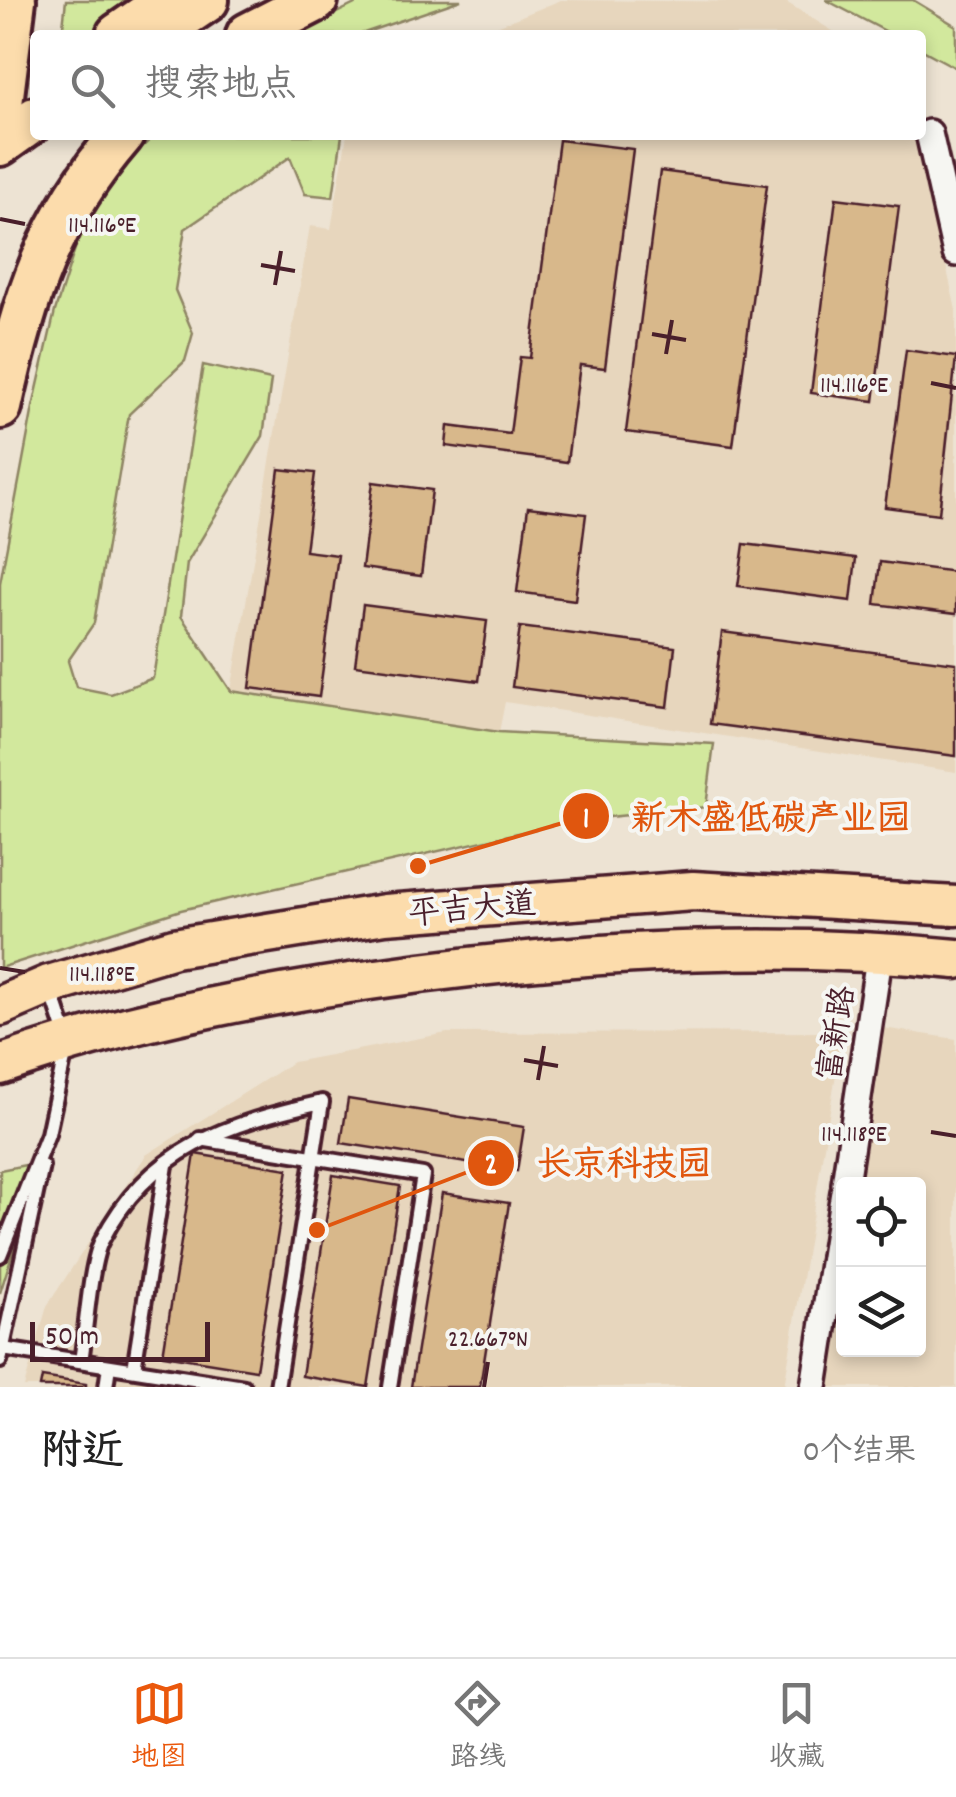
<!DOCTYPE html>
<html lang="zh">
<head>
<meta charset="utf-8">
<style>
  :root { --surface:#fff; --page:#f6f6f6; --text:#222; --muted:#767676; --line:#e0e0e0; --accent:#ea580c }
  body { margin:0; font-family:Dekko,"LXGW WenKai TC",sans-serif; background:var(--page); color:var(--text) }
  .controls { position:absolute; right:30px; bottom:30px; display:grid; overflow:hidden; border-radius:10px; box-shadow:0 5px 15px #0003 }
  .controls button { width:90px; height:90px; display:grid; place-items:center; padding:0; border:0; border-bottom:2px solid var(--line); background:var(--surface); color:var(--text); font:50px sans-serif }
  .scale { position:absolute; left:30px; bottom:25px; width:180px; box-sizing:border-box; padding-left:10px; border:5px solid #4a1f2b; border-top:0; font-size:28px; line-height:35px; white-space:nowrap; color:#4a1f2b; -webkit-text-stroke:8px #f6f6f2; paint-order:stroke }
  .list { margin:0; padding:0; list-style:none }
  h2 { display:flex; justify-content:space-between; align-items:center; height:130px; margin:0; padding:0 40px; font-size:42px }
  h2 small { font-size:32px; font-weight:400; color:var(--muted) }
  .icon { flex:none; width:55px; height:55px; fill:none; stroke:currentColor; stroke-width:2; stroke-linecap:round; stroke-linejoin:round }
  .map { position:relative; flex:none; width:956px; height:1387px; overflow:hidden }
  .search { position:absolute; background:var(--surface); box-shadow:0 5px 15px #0003; left:30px; right:30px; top:30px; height:110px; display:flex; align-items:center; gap:25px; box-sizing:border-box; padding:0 35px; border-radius:10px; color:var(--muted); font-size:38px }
  .sheet { height:270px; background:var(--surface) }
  nav { display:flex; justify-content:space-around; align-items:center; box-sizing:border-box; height:140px; border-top:2px solid var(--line); background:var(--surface); font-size:28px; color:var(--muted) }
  nav a { display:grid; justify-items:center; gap:5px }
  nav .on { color:var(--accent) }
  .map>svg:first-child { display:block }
</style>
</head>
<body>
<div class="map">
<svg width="956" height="1387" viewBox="0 0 956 1387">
  <rect width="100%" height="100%" fill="#ede3d3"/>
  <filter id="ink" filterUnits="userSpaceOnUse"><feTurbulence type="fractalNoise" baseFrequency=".01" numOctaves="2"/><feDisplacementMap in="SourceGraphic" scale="20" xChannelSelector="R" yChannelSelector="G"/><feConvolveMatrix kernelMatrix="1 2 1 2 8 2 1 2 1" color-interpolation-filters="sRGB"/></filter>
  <g filter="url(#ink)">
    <g fill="#e7d6bd">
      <polygon points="561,0 786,2 839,35 475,35"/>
      <polygon points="347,135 917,135 956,310 956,772 505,702 499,732 231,691 310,226 331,229"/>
      <polygon points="883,1028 956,1039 956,1387 829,1387 843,1290 844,1350 918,1350 918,1184 860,1184"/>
      <polygon points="843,1032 784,1387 24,1387 47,1306 146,1155 293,1062 447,1033"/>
    </g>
    <g fill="#d2e89d" stroke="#8e8464" stroke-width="2.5">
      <polygon points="66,0 158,0 109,35 62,35"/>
      <polygon points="363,0 461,0 358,35 292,35"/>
      <polygon points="826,0 913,0 956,26 956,68 921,49 921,35 893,35"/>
      <polygon points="155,135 342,135 333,197 305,194 290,157 185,229 175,290 193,333 185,361 129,414 94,623 68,661 76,687 111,694 153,678 203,365 271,380 263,436 187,563 181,616 231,691 499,732 714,744 706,807 570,821 181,910 0,968 0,583 33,407 55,311 81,230 128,160"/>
      <polygon points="41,1162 0,1293 0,1170"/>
    </g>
    <g fill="#d8b88b" stroke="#4a1f2b" stroke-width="2.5">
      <polygon points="559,140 633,149 605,368 580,365 567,462 446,446 448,426 510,434 520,357 530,358"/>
      <polygon points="660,171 767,185 733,446 626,432"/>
      <polygon points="836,198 899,206 874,401 811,393"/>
      <polygon points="906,350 956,357 939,514 885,507"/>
      <polygon points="279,469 315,473 305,551 338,555 319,697 250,688"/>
      <polygon points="373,482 432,490 421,576 362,568"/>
      <polygon points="528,507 586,514 575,600 517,592"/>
      <polygon points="744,544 856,558 851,601 738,586"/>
      <polygon points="880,562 956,572 956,614 875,604"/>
      <polygon points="363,605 487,621 479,681 355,665"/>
      <polygon points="520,627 675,647 668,707 512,687"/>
      <polygon points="722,632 956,663 956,756 710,724"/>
      <polygon points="348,1099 524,1127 517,1171 341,1143"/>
      <polygon points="195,1154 288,1169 256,1370 163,1355"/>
      <polygon points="333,1175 400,1186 368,1387 302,1376"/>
      <polygon points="442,1193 509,1203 480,1387 411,1387"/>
      <polygon points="42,1377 86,1384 86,1387 40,1387"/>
    </g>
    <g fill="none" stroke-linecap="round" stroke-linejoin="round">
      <g stroke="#4a1f2b" stroke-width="20">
        <g id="lane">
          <polyline points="200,1139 423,1175 390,1387"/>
          <polyline points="0,1255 48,1134 68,1041 50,987"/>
          <polyline points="3,1349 244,1387"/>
          <polyline points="0,1361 42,1166"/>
          <path d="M81 1361C86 1332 90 1262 102 1240 149 1148 229 1123 322 1102L277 1387"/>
          <polyline points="134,1369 166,1165"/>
          <polyline points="106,1387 109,1366"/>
        </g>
      </g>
      <g stroke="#4a1f2b" stroke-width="32">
        <g id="street">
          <polyline points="929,133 956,253"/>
          <polyline points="845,1184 880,951"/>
          <polyline points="814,1387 844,1192"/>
        </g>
      </g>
      <g stroke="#4a1f2b" stroke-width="45">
        <g id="primary">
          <polyline points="0,1006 49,985 174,948 385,914 693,891 956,906"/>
          <path d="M0 1065C137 1017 277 992 420 973 598 950 778 941 956 959"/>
        </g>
      </g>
      <g stroke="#4a1f2b" stroke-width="50">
        <g id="highway">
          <polyline points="118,35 169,0"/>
          <polyline points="155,35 207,0"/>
          <polyline points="248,35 316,0"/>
          <polyline points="0,112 14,0"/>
          <polyline points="0,144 35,119"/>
          <path d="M0 407C24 298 48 221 122 135"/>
        </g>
      </g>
      <use href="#lane" stroke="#f6f6f2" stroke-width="12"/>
      <use href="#street" stroke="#f6f6f2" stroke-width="25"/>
      <use href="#primary" stroke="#fcdcac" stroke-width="38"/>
      <use href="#highway" stroke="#fcdcac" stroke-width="42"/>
    </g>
  </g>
  <path fill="none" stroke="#4a1f2b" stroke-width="4" d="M0 219 25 224M261 265 295 271M275 285 281 251M652 334 686 340M666 354 672 320M931 383 956 388M0 968 25 972M524 1060 558 1066M538 1080 544 1046M931 1132 956 1136M484 1387 488 1362"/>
  <g text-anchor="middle" stroke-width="8" stroke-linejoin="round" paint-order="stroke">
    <g font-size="32" fill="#4a1f2b" stroke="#f6f6f2">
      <text transform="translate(472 907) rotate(-5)" y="11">平吉大道</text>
      <text transform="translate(835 1033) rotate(-81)" y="11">富新路</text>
    </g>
  </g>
  <g font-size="25" text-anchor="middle" fill="#4a1f2b" stroke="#f6f6f2" stroke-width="8" stroke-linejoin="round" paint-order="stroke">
    <text x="102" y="232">114.116°E</text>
    <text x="854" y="392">114.116°E</text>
    <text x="102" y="981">114.118°E</text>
    <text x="854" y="1141">114.118°E</text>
    <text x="488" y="1346">22.667°N</text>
  </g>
  <path fill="none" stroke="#e0560e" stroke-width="4" d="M418 866L586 816M317 1230L491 1163"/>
  <g fill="#e0560e" stroke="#f6f6f2" stroke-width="4">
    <circle cx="418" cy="866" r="10"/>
    <circle cx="317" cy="1230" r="10"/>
    <circle cx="586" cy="816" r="25"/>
    <circle cx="491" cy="1163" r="25"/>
  </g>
  <g font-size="30" text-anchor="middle" font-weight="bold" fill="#fff">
    <text x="586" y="827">1</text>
    <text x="491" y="1173">2</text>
  </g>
  <g font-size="35" text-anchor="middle" font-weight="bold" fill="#e0560e" stroke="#f6f6f2" stroke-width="8" stroke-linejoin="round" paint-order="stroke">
    <text x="771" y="829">新木盛低碳产业园</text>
    <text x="624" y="1175">长京科技园</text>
  </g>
</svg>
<div class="controls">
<button><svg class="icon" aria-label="locate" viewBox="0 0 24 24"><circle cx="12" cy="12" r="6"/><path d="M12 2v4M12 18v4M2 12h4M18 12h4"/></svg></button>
<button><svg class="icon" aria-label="layers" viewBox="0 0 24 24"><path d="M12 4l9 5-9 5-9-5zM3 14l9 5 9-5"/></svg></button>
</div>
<div class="scale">50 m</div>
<div class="search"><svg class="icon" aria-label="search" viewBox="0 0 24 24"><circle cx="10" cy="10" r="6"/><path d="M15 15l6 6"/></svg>搜索地点</div>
</div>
<section class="sheet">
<h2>附近<small>0个结果</small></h2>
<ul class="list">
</ul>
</section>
<nav>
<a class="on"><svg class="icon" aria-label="map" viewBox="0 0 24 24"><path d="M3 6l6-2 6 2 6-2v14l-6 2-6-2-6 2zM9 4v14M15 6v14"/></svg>地图</a>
<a><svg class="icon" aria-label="directions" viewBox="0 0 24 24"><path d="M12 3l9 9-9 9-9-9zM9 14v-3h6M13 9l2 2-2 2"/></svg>路线</a>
<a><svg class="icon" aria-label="saved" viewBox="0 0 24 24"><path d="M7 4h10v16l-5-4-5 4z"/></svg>收藏</a>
</nav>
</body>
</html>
